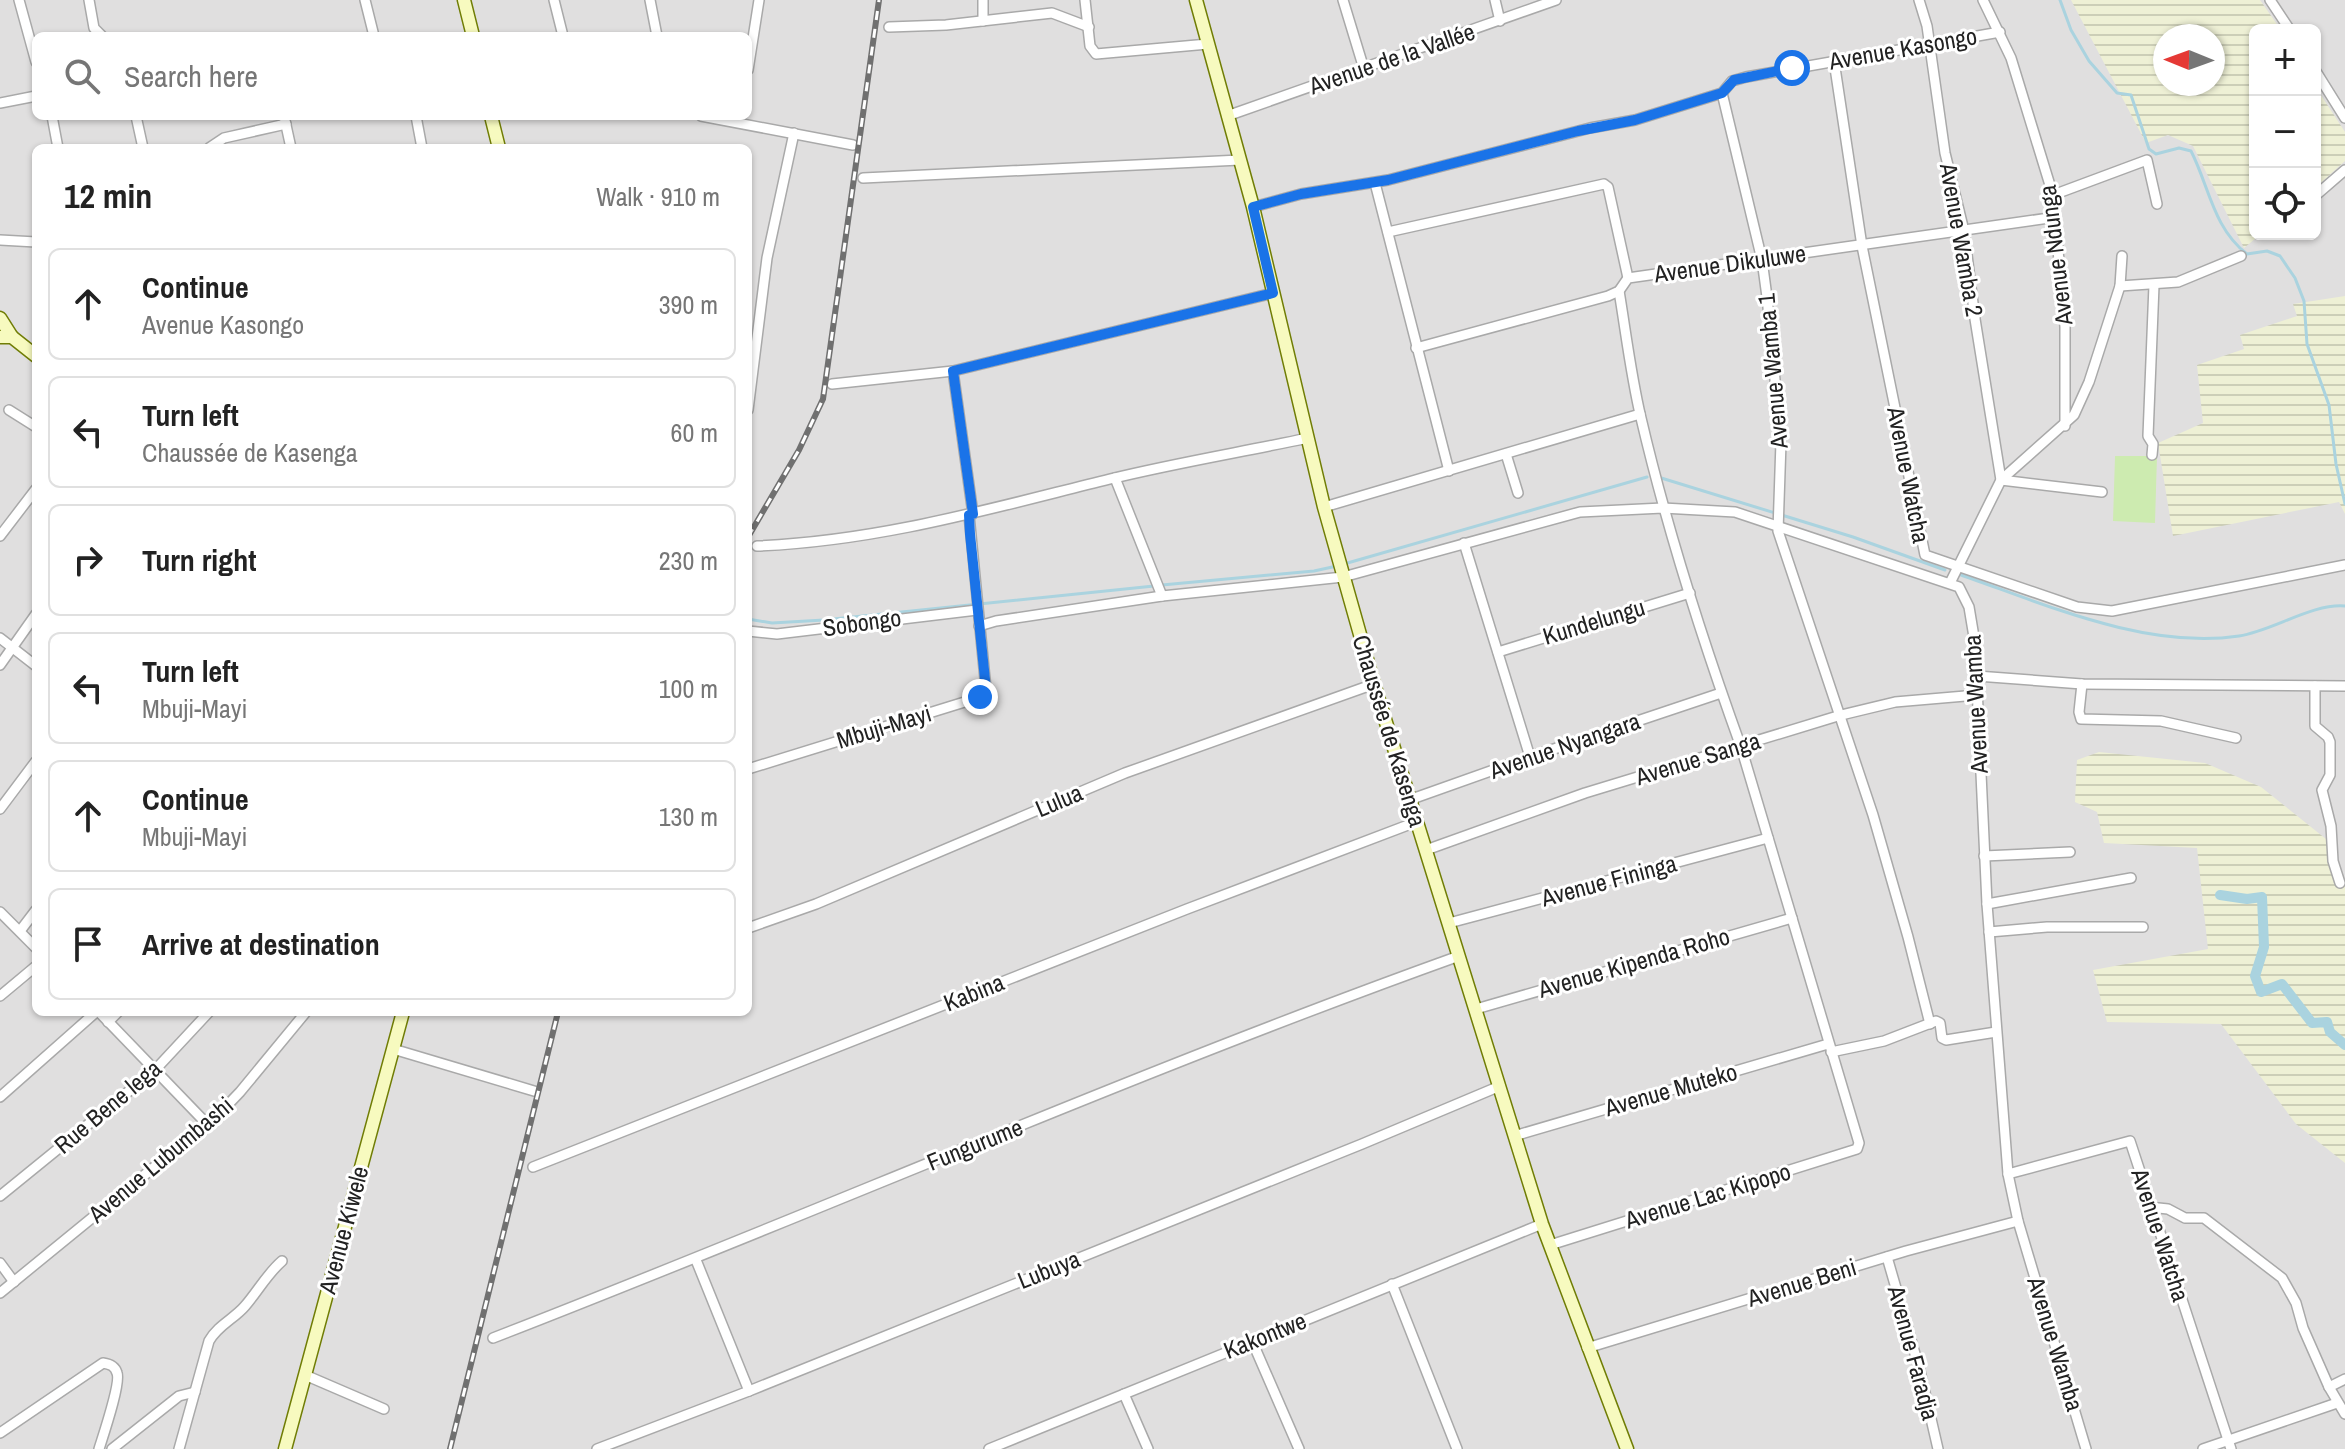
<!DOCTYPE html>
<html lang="en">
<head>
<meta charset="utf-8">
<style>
  :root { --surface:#fff; --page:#f6f6f6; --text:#222; --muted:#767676; --line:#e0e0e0 }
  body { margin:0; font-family:"Archivo Narrow",sans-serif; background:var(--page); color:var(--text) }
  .controls { position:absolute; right:24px; top:24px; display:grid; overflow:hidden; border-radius:12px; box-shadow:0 2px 6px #0004 }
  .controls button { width:72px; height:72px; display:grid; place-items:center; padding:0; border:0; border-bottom:2px solid var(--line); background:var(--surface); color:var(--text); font:40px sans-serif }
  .compass { position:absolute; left:2153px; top:24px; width:72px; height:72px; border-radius:50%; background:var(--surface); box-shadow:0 2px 6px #0004; rotate:271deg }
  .stop { position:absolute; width:24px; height:24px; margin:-18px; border:6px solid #1a73e8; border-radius:50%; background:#fff }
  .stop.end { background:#1a73e8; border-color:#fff; box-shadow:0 2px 8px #0008 }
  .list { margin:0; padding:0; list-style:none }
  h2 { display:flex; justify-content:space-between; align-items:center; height:104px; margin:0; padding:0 32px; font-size:34px }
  h2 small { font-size:26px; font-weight:400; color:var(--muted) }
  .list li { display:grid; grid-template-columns:52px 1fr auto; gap:24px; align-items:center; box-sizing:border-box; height:112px; margin:0 16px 16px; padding:0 16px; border:2px solid var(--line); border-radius:12px }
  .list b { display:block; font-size:30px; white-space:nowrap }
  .list p { margin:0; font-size:26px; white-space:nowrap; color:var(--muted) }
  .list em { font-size:26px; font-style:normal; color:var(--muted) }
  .icon { flex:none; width:44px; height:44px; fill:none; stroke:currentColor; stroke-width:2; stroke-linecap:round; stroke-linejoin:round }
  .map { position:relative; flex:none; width:2345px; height:1449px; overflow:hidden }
  .search { position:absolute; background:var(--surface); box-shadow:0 2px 6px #0004; left:32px; top:32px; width:720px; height:88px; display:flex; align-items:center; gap:20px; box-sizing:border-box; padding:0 28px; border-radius:12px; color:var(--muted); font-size:30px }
  .panel { position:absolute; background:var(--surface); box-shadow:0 2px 6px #0004; left:32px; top:144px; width:720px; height:872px; border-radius:12px }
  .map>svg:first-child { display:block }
</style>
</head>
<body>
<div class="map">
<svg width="2345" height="1449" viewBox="0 0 2345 1449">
  <defs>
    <pattern id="farmland-rules" width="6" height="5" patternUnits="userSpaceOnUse" patternTransform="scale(2)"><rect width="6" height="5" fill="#eef0d5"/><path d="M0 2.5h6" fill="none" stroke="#ccceb7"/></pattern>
  </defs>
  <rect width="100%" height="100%" fill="#f2efe9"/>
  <path fill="#e0dfdf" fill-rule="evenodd" d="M0 0H2345V1449H0ZM2255 30H2315V234H2255ZM36 36H748V116H36ZM2165 36H2213V84H2165ZM36 148H748V1012H36Z"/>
  <g fill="url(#farmland-rules)" fill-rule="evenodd">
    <path d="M2071 0H2260L2281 30H2255V234H2261L2244 248 2193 146 2168 135 2146 143ZM2213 36V84H2165V36Z"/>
    <polygon points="2315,86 2345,132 2345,161 2315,188"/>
    <polygon points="2345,296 2345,514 2339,502 2173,536 2158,443 2203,423 2197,365 2244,349 2240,335 2297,316 2293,304"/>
    <polygon points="2099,752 2205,763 2261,787 2326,839 2345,881 2345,1163 2296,1124 2221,1024 2107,1022 2093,970 2208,949 2197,848 2104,843 2097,812 2075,802 2077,760"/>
  </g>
  <polygon fill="#cdebb0" points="2115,456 2157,456 2155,523 2113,521"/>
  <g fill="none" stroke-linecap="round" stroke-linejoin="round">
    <g stroke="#aad3df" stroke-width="3">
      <path d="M2060 0 2071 30 2089 61 2117 93 2131 95 2149 149 2156 154 2179 148 2191 151C2209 186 2213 228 2247 254L2267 251 2280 256 2295 278 2304 301 2307 344 2329 405 2336 464 2345 504"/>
      <polyline points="1658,477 1853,537 1945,570"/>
      <polyline points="1344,564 1647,477"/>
      <path d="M1961 575C2047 605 2148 650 2239 636 2272 631 2313 603 2345 606"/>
      <polyline points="1162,585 1314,571 1337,566"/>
      <polyline points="748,619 772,623 824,620 1154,586"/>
    </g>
    <polyline stroke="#aad3df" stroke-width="10" points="2220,895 2247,899 2262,897 2264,947 2255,976 2261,992 2282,984 2312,1023 2327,1022 2330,1032 2345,1045"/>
    <g stroke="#a9a9a9" stroke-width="12">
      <g id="street">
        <polyline points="19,0 36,62"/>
        <polyline points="89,0 94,28 102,36"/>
        <polyline points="365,0 374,36"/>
        <polyline points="554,0 563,36"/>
        <polyline points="650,0 657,36"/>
        <polyline points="1085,0 1090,46 1096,54 1208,44"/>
        <polyline points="1343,0 1364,69"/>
        <polyline points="1495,0 1500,21"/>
        <polyline points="1919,0 1927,26 1945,153 1964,231 1975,319 2001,480 2102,492"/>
        <polyline points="1983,0 2011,58 2053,195 2065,327 2065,426"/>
        <polyline points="2270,0 2290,30"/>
        <polyline points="983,21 983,0"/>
        <polyline points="889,27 946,25 1052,13 1089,27"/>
        <polyline points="1834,61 1862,246 1925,555 2077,607 2112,611 2345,565"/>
        <polyline points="748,70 759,0"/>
        <polyline points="2315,70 2345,118"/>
        <polyline points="1722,93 1762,260 1767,297 1781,442 1778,531 1873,815 1908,937 1930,1024"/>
        <polyline points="0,103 36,96"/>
        <polyline points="52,116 58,148"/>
        <polyline points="136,116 143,148"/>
        <polyline points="284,116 291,148"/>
        <polyline points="416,116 422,148"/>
        <polyline points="701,116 853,145"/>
        <polyline points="1227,116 1556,0"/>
        <polyline points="209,148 224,138 286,124"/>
        <polyline points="863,178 1240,160"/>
        <polyline points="1375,183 1449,471"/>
        <polyline points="2053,195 2147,160 2157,204"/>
        <polyline points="2315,196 2345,170"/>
        <polyline points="1253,207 1301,194 1388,180 1590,128 1635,120 1722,93 1732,81 1746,77 2000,32"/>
        <polyline points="1388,232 1604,184 1608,187 1628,278"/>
        <polyline points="0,240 36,242"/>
        <polyline points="2120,286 2178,282 2241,256"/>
        <polyline points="1416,348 1608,296 1619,291 1628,278 2056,217"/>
        <polyline points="953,371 973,514"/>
        <polyline points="832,384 953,371 1273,293"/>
        <polyline points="9,410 36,427"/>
        <polyline points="748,410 767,258 794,133"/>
        <polyline points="1506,454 1518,493"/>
        <polyline points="2152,455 2153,444 2148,436 2154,285"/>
        <polyline points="1115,478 1162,596"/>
        <polyline points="1324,507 1640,414"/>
        <polyline points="0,536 36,489"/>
        <polyline points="1464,543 1530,757"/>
        <path d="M757 546C880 541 992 508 1110 479 1175 463 1242 452 1308 438"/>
        <polyline points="1950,583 2001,480 2074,415 2089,382 2120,286 2122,256"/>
        <polyline points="979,626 996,621 1162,596 1343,577 1580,512 1663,508 1735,512 1959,587 1969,607 1975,643 1987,904 2008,1174 2018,1221 2086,1449"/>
        <polyline points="748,631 777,634 977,610"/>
        <polyline points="0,638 36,666"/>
        <polyline points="1498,652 1690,593"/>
        <polyline points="0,665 36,614"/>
        <polyline points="1977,676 2082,684 2345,686"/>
        <polyline points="2082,684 2079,712 2081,719 2161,721 2236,738"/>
        <polyline points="2315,686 2315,726 2328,737 2330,742 2330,775 2322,790 2331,826 2333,861 2340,883"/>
        <polyline points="748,769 984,696 986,689 969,515"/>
        <polyline points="1409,800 1530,757 1721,693"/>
        <polyline points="0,809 36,761"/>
        <polyline points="1426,850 1585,793 1841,715 1895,702 1977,695"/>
        <polyline points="1984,856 2070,852"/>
        <polyline points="1987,904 2131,878"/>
        <polyline points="0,912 36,948"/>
        <polyline points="1449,923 1768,838"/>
        <polyline points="748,928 816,904 1125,773 1374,684"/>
        <polyline points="20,931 36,910"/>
        <polyline points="1989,932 2047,927 2143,927"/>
        <polyline points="0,996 36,966"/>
        <polyline points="1476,1009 1792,918"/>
        <polyline points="99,1012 207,1124"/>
        <polyline points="108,1022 118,1012"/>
        <polyline points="393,1049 534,1091"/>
        <polyline points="1831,1052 1884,1041 1936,1021 1940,1023 1942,1038 1946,1040 1996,1032"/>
        <polyline points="0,1097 96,1012"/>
        <polyline points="1514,1136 1828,1044"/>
        <polyline points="533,1167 1187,909 1416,822"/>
        <polyline points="2008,1174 2130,1141 2231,1449"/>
        <polyline points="0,1196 155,1070 209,1012"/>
        <polyline points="2149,1207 2168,1209 2185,1218 2204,1218 2282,1278 2296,1303 2303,1328 2329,1387 2345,1414"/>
        <path d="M1550 1245 1857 1149 1859 1143 1741 747C1702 639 1667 529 1641 418 1631 376 1626 333 1619 291"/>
        <polyline points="1887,1257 1920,1371 1938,1449"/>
        <polyline points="696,1260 749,1391"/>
        <polyline points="0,1263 14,1282"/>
        <polyline points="1392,1284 1457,1449"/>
        <polyline points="0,1293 218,1115 240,1092 306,1012"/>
        <path d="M493 1338C816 1213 1133 1073 1459 956"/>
        <polyline points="1252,1341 1299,1449"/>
        <polyline points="1587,1348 1906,1251 2018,1221"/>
        <polyline points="305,1375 384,1409"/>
        <polyline points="2329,1387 2345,1379"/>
        <polyline points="1124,1394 1148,1449"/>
        <path d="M0 1433 103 1363C110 1364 115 1366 117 1373 121 1383 103 1436 99 1449"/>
        <polyline points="112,1449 179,1396 195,1392"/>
        <path d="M179 1449 209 1341C218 1325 234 1319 245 1306 258 1291 267 1274 282 1261"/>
        <polyline points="597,1449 749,1391 1362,1144 1500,1086"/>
        <polyline points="989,1449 1542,1224"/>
        <polyline points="2203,1449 2337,1403"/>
      </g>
    </g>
    <g stroke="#707d05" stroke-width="15">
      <g id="secondary">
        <polyline points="464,0 473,36"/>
        <polyline points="1196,0 1253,207 1324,507 1374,684 1542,1224 1627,1449"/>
        <polyline points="491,116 499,148"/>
        <polyline points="0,318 12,337"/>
        <polyline points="0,337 12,337 36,356"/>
        <polyline points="285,1449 403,1012"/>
      </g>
    </g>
    <use href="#street" stroke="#fff" stroke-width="9"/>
    <use href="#secondary" stroke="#f7fabf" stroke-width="12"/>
    <g stroke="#707070" stroke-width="6">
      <g id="rail">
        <polyline points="748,537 799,450 823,399 879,0"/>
        <polyline points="450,1449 558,1012"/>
      </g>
    </g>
    <use href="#rail" stroke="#fff" stroke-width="3" stroke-dasharray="9" stroke-linecap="butt"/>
  </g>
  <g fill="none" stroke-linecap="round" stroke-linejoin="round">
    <polyline stroke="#1a73e8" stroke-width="10" points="980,697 986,689 970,534 969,515 973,514 953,371 1273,293 1253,207 1301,194 1388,180 1578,131 1635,120 1722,93 1734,80 1792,68"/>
  </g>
  <g text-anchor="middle" stroke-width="6" stroke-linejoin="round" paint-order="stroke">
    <g font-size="24" fill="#222" stroke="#fff">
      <text transform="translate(1903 49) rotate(-10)" y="8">Avenue Kasongo</text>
      <text transform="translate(1392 59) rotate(-19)" y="8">Avenue de la Vallée</text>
      <text transform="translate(1961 240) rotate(80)" y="8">Avenue Wamba 2</text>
      <text transform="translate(2056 255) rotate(-97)" y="8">Avenue Ndunga</text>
      <text transform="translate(1730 264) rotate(-8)" y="8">Avenue Dikuluwe</text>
      <text transform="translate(1773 371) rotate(-95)" y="8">Avenue Wamba 1</text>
      <text transform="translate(1908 475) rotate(79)" y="8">Avenue Watcha</text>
      <text transform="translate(1594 622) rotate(-17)" y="8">Kundelungu</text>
      <text transform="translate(862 623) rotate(-8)" y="8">Sobongo</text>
      <text transform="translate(1976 704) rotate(-93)" y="8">Avenue Wamba</text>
      <text transform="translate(884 727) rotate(-17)" y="8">Mbuji-Mayi</text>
      <text transform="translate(1389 731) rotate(73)" y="8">Chaussée de Kasenga</text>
      <text transform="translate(1565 746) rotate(-19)" y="8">Avenue Nyangara</text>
      <text transform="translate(1698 759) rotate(-17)" y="8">Avenue Sanga</text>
      <text transform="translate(1059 801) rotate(-23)" y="8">Lulua</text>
      <text transform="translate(1609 881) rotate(-15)" y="8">Avenue Fininga</text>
      <text transform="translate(1634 963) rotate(-16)" y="8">Avenue Kipenda Roho</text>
      <text transform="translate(974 993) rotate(-22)" y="8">Kabina</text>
      <text transform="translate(1671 1090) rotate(-16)" y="8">Avenue Muteko</text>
      <text transform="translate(108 1107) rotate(-40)" y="8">Rue Bene lega</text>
      <text transform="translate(975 1145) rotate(-22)" y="8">Fungurume</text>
      <text transform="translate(161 1160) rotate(-40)" y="8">Avenue Lubumbashi</text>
      <text transform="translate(1708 1196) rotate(-17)" y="8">Avenue Lac Kipopo</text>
      <text transform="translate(344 1230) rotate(-75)" y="8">Avenue Kiwele</text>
      <text transform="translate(2160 1235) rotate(72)" y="8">Avenue Watcha</text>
      <text transform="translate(1049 1270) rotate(-22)" y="8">Lubuya</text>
      <text transform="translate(1802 1283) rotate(-17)" y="8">Avenue Beni</text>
      <text transform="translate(1265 1336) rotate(-22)" y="8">Kakontwe</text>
      <text transform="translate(2055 1344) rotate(73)" y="8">Avenue Wamba</text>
      <text transform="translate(1913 1353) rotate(75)" y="8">Avenue Faradja</text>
    </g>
  </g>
</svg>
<div class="controls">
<button>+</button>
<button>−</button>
<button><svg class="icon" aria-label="locate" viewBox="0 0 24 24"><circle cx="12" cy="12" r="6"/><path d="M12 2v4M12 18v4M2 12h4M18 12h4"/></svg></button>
</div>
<svg class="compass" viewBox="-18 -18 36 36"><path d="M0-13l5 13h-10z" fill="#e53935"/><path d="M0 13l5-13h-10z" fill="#767676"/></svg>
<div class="stop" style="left:1792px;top:68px"></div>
<div class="stop end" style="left:980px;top:697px"></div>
<div class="search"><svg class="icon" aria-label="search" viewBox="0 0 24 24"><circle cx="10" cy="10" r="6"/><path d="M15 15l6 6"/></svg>Search here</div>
<section class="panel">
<h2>12 min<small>Walk · 910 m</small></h2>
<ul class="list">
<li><svg class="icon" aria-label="ahead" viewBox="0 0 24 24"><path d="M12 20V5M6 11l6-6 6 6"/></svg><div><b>Continue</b><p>Avenue Kasongo</p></div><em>390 m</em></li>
<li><svg class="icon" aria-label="left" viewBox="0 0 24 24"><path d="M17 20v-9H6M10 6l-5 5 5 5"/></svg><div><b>Turn left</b><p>Chaussée de Kasenga</p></div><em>60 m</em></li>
<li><svg class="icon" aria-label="right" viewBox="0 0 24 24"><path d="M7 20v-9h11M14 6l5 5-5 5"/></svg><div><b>Turn right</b></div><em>230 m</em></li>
<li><svg class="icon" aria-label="left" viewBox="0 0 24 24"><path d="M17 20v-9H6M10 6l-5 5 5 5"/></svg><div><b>Turn left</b><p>Mbuji-Mayi</p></div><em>100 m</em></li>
<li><svg class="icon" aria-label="ahead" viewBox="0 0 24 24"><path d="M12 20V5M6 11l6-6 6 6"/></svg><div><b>Continue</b><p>Mbuji-Mayi</p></div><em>130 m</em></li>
<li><svg class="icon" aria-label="arrive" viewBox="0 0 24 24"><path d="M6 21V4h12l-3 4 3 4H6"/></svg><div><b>Arrive at destination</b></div></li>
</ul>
</section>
</div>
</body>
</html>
